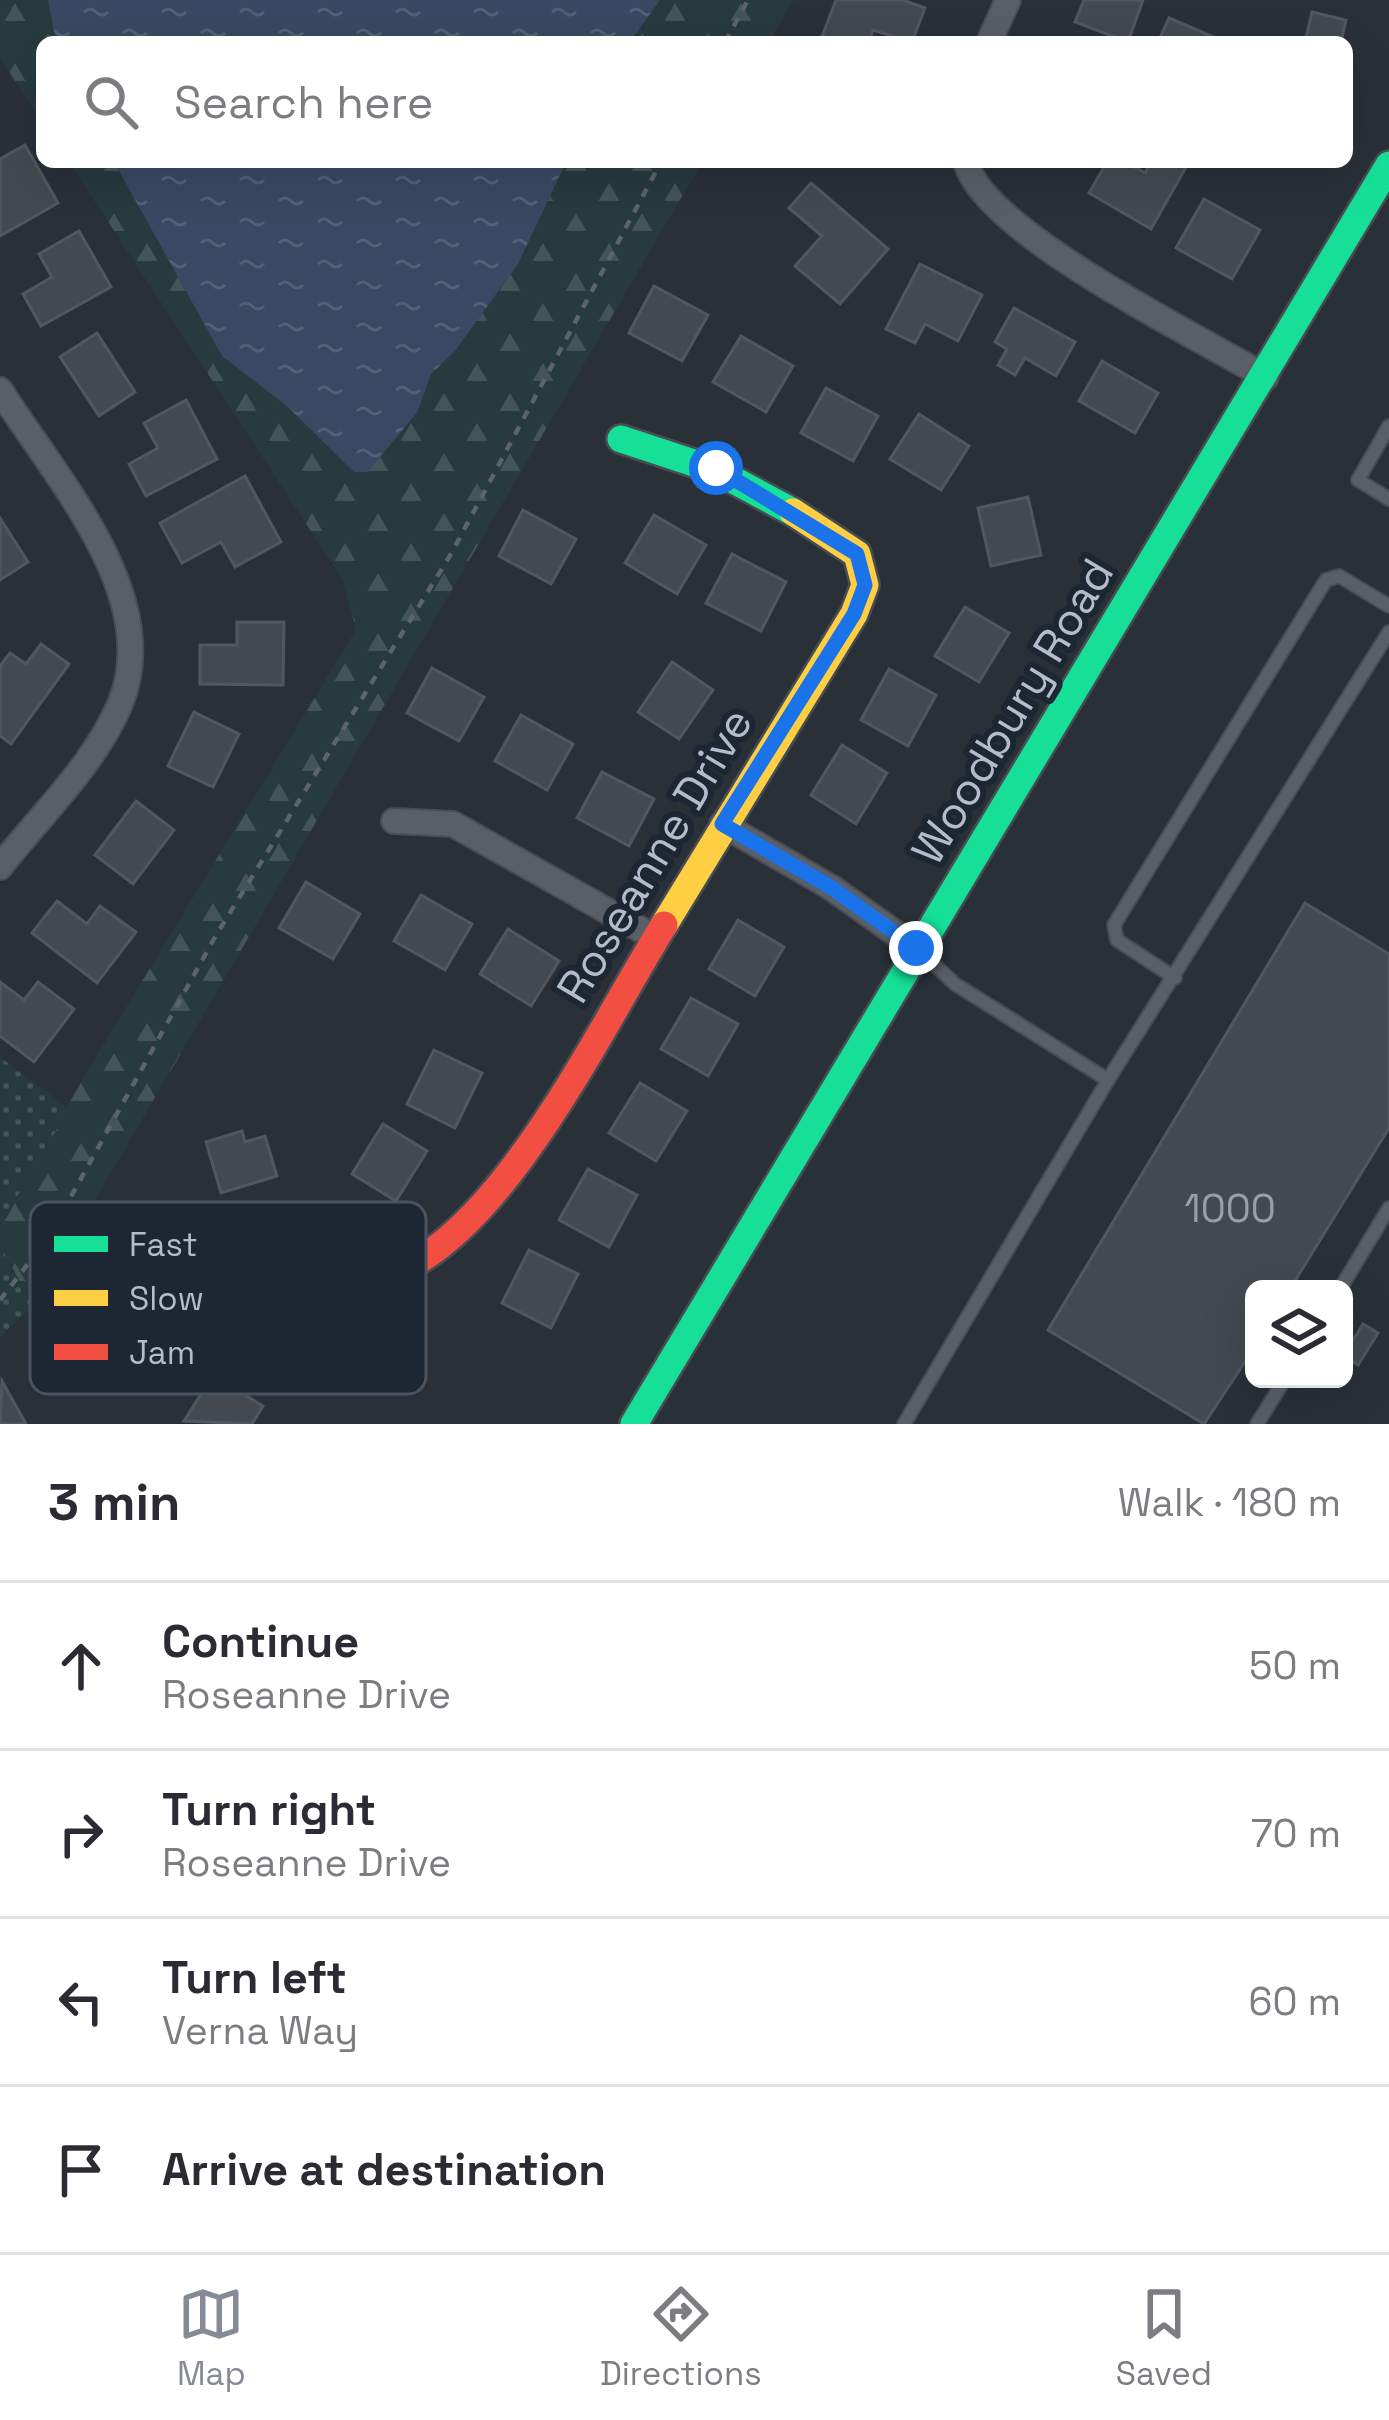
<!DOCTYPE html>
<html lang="en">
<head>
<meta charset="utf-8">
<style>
  :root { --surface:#fff; --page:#f2f2f3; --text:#2b2b33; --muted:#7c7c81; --line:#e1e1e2; --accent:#848b96 }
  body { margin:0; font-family:"Space Grotesk",sans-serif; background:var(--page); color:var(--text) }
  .controls { position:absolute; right:36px; bottom:36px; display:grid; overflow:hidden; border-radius:18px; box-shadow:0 12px 48px #0002 }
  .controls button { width:108px; height:108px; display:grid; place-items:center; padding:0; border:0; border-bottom:3px solid var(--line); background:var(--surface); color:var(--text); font:60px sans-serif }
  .stop { position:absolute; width:36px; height:36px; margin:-27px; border:9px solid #1a73e8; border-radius:50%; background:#fff }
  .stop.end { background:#1a73e8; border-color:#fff; box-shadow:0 3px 12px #0008 }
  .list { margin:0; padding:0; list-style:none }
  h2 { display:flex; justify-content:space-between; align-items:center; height:156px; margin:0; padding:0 48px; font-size:51px }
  h2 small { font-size:39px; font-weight:400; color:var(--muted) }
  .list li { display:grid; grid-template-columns:78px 1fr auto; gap:36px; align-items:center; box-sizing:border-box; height:168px; padding:0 48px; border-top:3px solid var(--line) }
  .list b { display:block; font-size:45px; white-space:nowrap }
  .list p { margin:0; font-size:39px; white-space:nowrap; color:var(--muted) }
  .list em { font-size:39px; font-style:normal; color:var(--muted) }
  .icon { flex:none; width:66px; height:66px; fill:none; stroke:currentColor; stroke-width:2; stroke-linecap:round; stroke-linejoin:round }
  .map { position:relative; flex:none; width:1389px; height:1424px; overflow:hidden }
  .search { position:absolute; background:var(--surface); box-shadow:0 12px 48px #0002; left:36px; right:36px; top:36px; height:132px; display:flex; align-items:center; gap:30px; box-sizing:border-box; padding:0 42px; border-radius:18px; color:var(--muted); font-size:45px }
  .sheet { height:828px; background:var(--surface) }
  nav { display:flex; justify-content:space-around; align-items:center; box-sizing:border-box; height:168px; border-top:3px solid var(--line); background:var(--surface); font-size:33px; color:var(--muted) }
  nav a { display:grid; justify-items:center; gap:6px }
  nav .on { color:var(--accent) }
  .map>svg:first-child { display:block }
</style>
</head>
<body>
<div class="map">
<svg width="1389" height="1424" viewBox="0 0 1389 1424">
  <defs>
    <pattern id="forest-firs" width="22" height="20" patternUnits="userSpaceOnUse" patternTransform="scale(3)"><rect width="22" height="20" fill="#273a3e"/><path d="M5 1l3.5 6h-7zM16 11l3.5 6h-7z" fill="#445559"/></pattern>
    <pattern id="park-dots" width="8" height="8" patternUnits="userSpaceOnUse" patternTransform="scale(3)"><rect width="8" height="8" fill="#273a3e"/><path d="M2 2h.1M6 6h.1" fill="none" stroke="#445559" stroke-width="1.8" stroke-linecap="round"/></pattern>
    <pattern id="water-ripples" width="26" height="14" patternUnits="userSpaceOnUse" patternTransform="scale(3)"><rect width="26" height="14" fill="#384963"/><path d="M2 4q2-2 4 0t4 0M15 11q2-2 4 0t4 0" fill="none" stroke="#526178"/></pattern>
  </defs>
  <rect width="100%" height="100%" fill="#2a3038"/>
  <g fill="url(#forest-firs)">
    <polygon points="0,0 48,0 56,42 42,42 42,122 0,58"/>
    <polygon points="660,0 793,0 769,42 630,42"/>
    <polygon points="69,162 114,162 222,356 288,407 354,472 418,412 431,374 455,351 518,264 566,162 702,162 33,1306 0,1245 0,1225 74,1093 356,630 343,580"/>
  </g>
  <g fill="url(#park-dots)">
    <polygon points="0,1057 69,1109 0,1225"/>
    <polygon points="0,1245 33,1306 0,1337"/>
  </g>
  <g fill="url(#water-ripples)">
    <polygon points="48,0 660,0 630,42 56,42"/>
    <polygon points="114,162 566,162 518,264 455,351 431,374 418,411 368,472 354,472 288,407 222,356"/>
  </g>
  <g fill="#444950" stroke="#52575f" stroke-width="3">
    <polygon points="836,0 903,0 925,8 912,42 873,30 869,42 830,42 821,39"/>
    <polygon points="1084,0 1143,0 1128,42 1075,22"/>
    <polygon points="1312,12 1346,20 1341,42 1305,42"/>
    <polygon points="1169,18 1225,42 1158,42"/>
    <polygon points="25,145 58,203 0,236 0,159"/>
    <polygon points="1107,162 1126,162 1145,173 1151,162 1189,162 1151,229 1089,193"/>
    <polygon points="811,183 888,249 840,304 795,266 822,236 789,208"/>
    <polygon points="1204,199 1260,230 1232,279 1176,248"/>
    <polygon points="79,231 111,287 41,326 23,294 52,277 39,254"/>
    <polygon points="920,264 982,295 958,341 925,324 915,343 886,329"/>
    <polygon points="654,286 708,315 682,361 629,333"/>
    <polygon points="1014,308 1075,342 1056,376 1025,358 1015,375 998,365 1007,349 995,342"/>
    <polygon points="97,333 135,392 99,416 60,357"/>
    <polygon points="741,336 793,366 766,412 713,382"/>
    <polygon points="1102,361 1158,393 1135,433 1079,401"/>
    <polygon points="826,388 878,416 853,461 801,433"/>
    <polygon points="186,400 217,459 146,496 129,464 158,448 144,423"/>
    <polygon points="919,414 969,446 941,490 890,459"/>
    <polygon points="245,476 281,542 235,567 221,542 182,563 160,523"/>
    <polygon points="1028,497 1041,555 991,566 978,508"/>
    <polygon points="523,510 576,539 551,584 499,556"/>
    <polygon points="654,515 706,545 677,594 625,563"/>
    <polygon points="0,518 28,562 0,580"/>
    <polygon points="732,554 786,582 761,631 706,603"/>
    <polygon points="965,607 1009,633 979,682 935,656"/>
    <polygon points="237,622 284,622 283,685 200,684 200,645 237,645"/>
    <polygon points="41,644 69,664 11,744 0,736 0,666 10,653 26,664"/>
    <polygon points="672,662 713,690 679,739 638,712"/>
    <polygon points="432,668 484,697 459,741 407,713"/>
    <polygon points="889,669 936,695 908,746 861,720"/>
    <polygon points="194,712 239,734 213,787 168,766"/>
    <polygon points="521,715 573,744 547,790 495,761"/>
    <polygon points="842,745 887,773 856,824 811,795"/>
    <polygon points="602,772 654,799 629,846 577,818"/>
    <polygon points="136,801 174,830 133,884 95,855"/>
    <polygon points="306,882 360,914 333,959 279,928"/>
    <polygon points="421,895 472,924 445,970 394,941"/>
    <polygon points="57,901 87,924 100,906 136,932 97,983 32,933"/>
    <polygon points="1305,903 1389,954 1389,1128 1290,1289 1254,1289 1254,1348 1204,1424 1048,1330"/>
    <polygon points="738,920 784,947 755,996 709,969"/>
    <polygon points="508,929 559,961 531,1006 480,974"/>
    <polygon points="0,982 24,1000 38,982 74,1009 34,1062 0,1036"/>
    <polygon points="691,998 738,1024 708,1076 661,1049"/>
    <polygon points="434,1050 482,1073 455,1128 407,1104"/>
    <polygon points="640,1083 687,1111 656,1161 609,1133"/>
    <polygon points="383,1124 427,1151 396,1201 352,1174"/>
    <polygon points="242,1131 245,1142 265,1136 277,1176 221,1193 206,1142"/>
    <polygon points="588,1169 637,1195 609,1247 559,1220"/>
    <polygon points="529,1250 578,1274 551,1328 502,1303"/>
    <polygon points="1363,1324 1378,1333 1358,1365 1344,1355"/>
    <polygon points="213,1375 263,1406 252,1424 184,1421"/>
    <polygon points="2,1381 26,1424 0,1424"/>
  </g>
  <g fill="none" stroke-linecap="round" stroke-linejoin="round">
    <g stroke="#484c53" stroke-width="16">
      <g id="lane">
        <polyline points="1389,426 1358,480 1389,499"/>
        <polyline points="922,953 955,984 1108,1080 1389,632"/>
        <polyline points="1175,978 1117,940 1114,925 1326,580 1339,576 1389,606"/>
        <polyline points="1340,1289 1389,1208"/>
        <polyline points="904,1424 1108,1080"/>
        <polyline points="1257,1424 1285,1379"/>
      </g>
    </g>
    <g stroke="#484c53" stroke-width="28">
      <g id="street">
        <polyline points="989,42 1008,0"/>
        <path d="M966 162C983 232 1199 337 1266 377"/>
        <path d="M0 390C54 476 165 597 120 704 95 764 40 816 0 867"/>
        <polyline points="394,821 453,824 652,936"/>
        <polyline points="722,824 832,888 916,948"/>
      </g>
    </g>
    <g stroke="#484c53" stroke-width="32">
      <g id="fast">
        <polyline points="621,439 715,470 793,512"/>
        <polyline points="634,1424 1389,165"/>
      </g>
    </g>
    <g stroke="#484c53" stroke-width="32">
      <polyline id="slow" points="664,925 854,614 865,585 857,554 793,512"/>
    </g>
    <g stroke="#484c53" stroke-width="32">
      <path id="jam" d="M262 1291C308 1290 355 1289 398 1271 506 1226 602 1025 664 925"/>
    </g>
    <g stroke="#5d636a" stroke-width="4.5" stroke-dasharray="9 9" stroke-linecap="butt">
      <polyline points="725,42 748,0"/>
      <polyline points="0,1300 48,1238 215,937 451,554 661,162"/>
    </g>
    <use href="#lane" stroke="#5a5e66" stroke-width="12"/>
    <use href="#street" stroke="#5a5e66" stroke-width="24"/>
    <use href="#fast" stroke="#16e098" stroke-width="27"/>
    <use href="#slow" stroke="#ffcf43" stroke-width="27"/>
    <use href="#jam" stroke="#f24e42" stroke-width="27"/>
  </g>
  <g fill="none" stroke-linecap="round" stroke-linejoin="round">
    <polyline stroke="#1a73e8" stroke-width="15" points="716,468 857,554 865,585 854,614 722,824 832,888 916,948"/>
  </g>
  <g text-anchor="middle" stroke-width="12" stroke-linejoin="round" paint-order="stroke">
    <g font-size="39" fill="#989fab">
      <text x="1230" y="1222">1000</text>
    </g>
    <g font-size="45" fill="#b4bcc9" stroke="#1d2633">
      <text transform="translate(1012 711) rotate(-59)" y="16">Woodbury Road</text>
      <text transform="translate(654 855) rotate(-59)" y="16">Roseanne Drive</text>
    </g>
  </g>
  <rect x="30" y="1202" width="396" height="192" rx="18" fill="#1d2633" stroke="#4a5360" stroke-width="3"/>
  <rect x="54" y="1236" width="54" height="16" fill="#16e098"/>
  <rect x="54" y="1290" width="54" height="16" fill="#ffcf43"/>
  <rect x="54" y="1344" width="54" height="16" fill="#f24e42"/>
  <g font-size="33" fill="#b4bcc9">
    <text x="129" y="1256">Fast</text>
    <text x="129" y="1310">Slow</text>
    <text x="129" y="1364">Jam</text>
  </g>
</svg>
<div class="controls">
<button><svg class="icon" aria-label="layers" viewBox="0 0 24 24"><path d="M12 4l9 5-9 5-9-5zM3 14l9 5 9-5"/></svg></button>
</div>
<div class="stop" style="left:716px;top:468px"></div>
<div class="stop end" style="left:916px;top:948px"></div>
<div class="search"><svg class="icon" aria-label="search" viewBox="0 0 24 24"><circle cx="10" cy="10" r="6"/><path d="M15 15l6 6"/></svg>Search here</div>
</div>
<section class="sheet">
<h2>3 min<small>Walk · 180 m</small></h2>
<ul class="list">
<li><svg class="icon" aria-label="ahead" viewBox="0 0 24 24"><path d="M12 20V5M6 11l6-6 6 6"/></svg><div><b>Continue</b><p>Roseanne Drive</p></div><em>50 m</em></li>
<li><svg class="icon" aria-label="right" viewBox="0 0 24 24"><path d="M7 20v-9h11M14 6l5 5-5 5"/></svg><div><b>Turn right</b><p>Roseanne Drive</p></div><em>70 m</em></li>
<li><svg class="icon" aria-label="left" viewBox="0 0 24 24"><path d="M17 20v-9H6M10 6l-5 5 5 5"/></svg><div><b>Turn left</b><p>Verna Way</p></div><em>60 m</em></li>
<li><svg class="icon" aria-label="arrive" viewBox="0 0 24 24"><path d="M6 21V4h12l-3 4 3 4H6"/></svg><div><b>Arrive at destination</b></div></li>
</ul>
</section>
<nav>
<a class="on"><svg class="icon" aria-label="map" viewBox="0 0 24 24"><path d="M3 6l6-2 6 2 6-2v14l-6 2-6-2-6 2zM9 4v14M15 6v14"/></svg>Map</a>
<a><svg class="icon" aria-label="directions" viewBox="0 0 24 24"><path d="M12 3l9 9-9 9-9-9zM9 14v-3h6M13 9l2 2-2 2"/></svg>Directions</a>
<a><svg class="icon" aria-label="saved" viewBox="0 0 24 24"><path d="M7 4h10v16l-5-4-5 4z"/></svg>Saved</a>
</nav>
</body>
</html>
